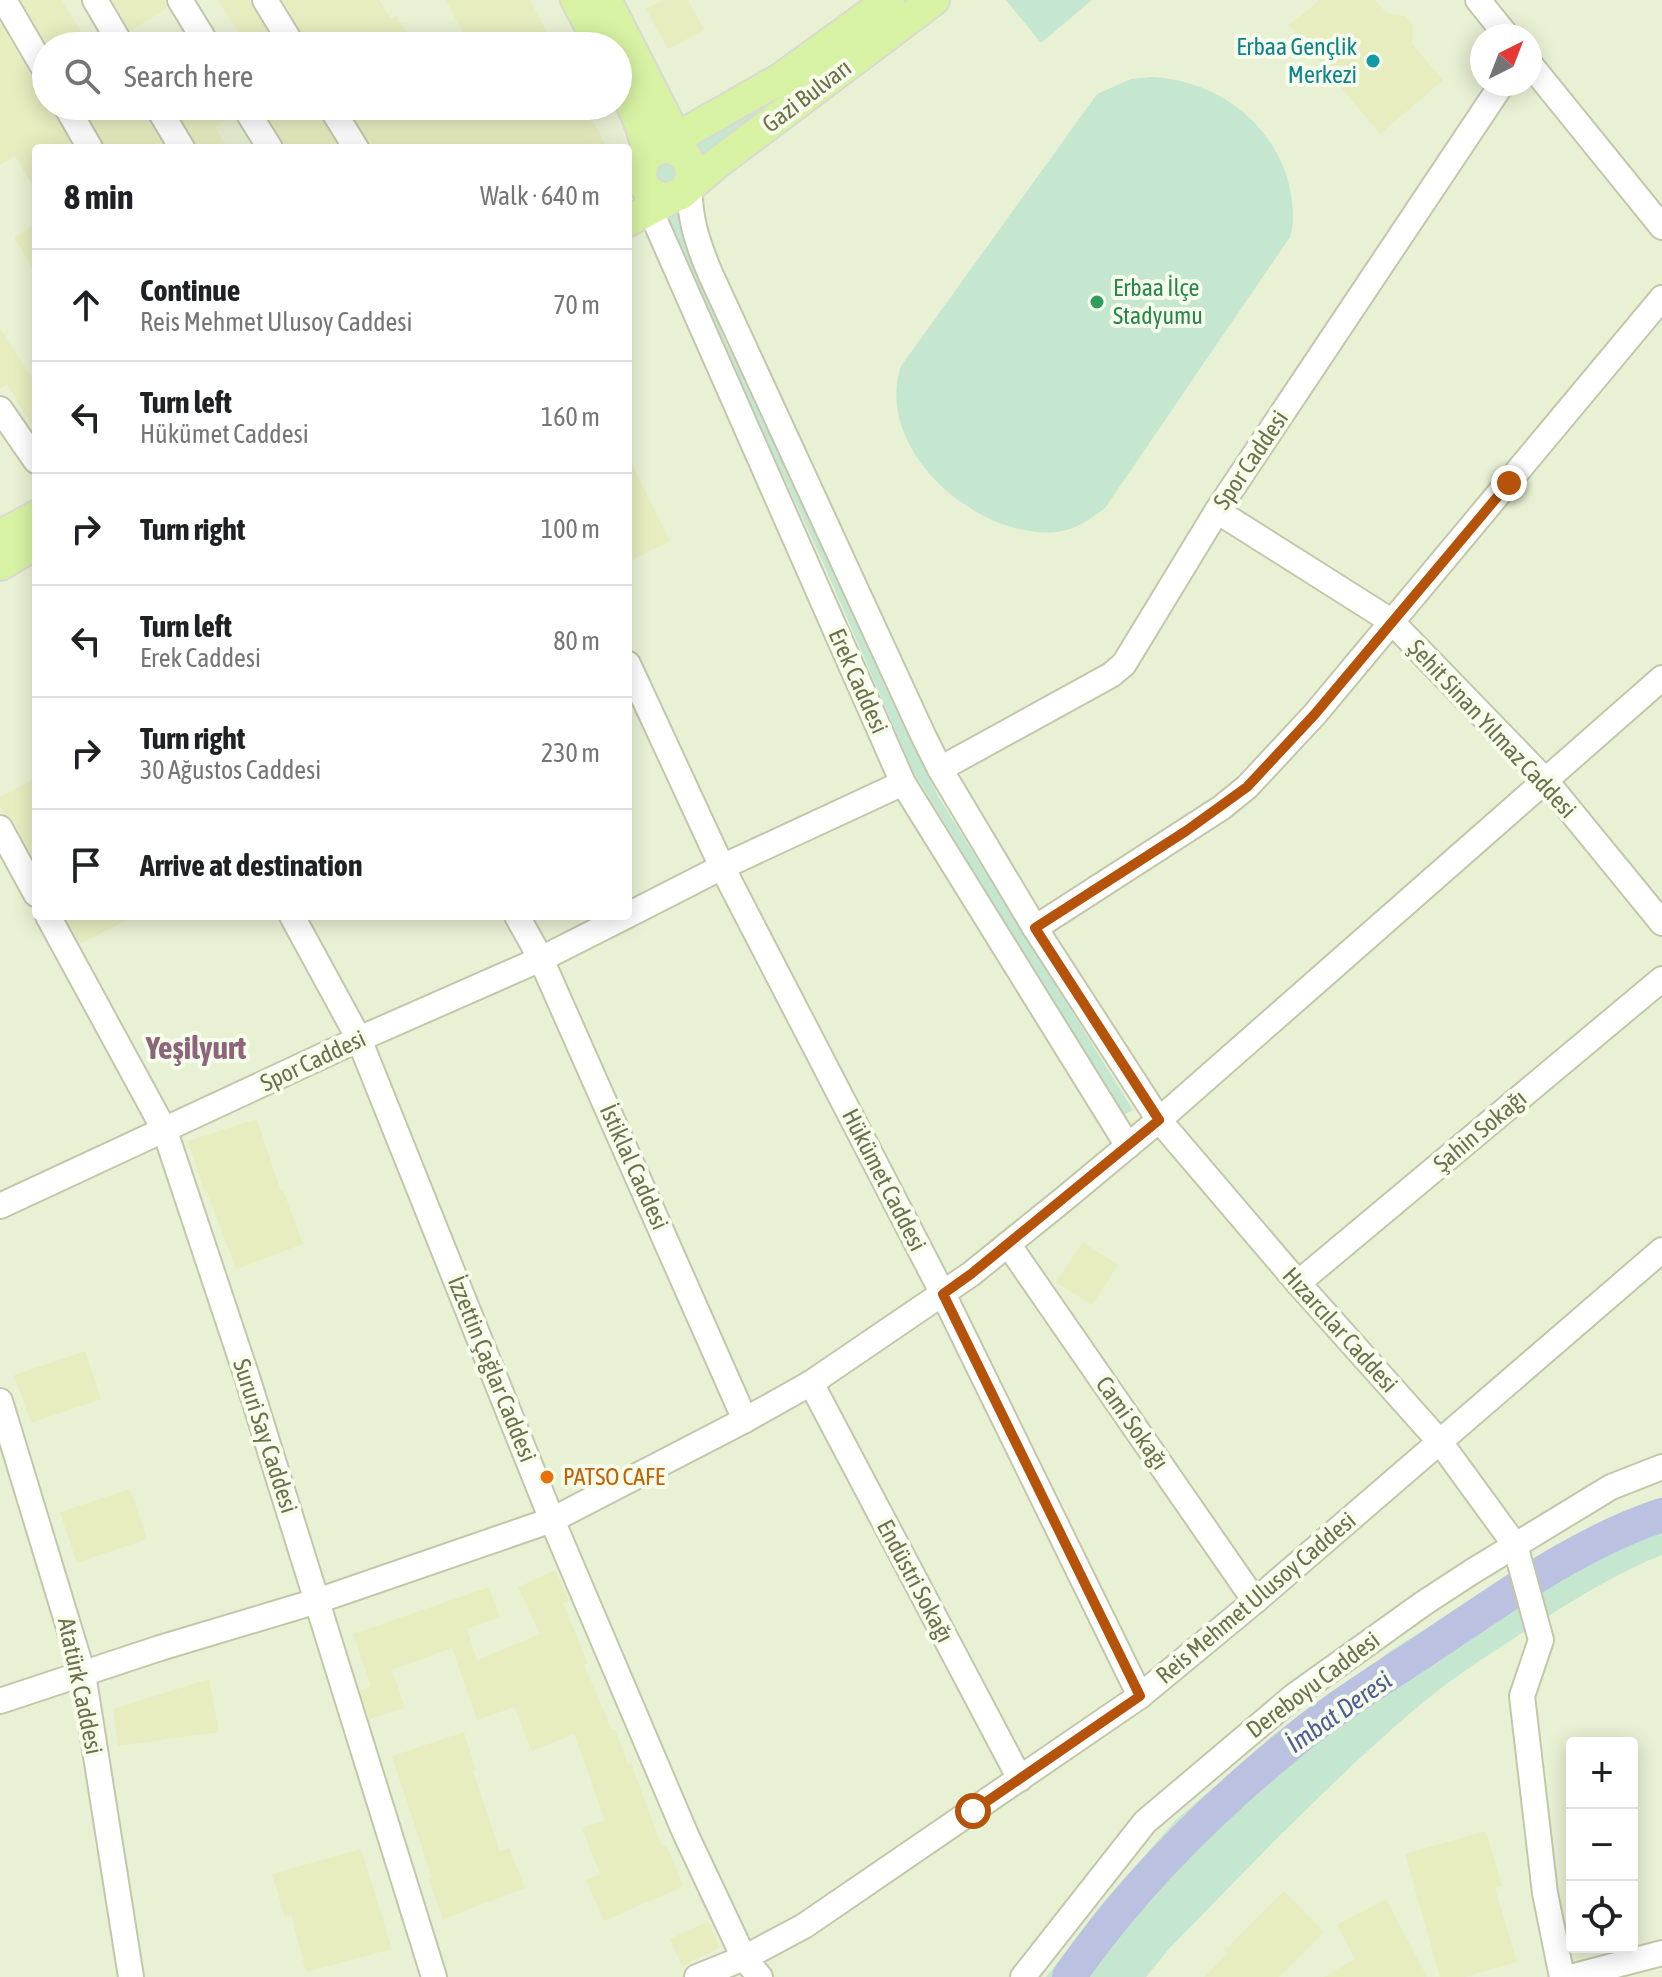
<!DOCTYPE html>
<html lang="en">
<head>
<meta charset="utf-8">
<style>
  :root { --surface:#fff; --page:#f6f6f6; --text:#202124; --muted:#757577; --line:#e0e0e0 }
  body { margin:0; font-family:"Asap Condensed",sans-serif; background:var(--page); color:var(--text) }
  .controls { position:absolute; right:24px; bottom:24px; display:grid; overflow:hidden; border-radius:8px; box-shadow:0 4px 20px #0003 }
  .controls button { width:72px; height:72px; display:grid; place-items:center; padding:0; border:0; border-bottom:2px solid var(--line); background:var(--surface); color:var(--text); font:40px sans-serif }
  .compass { position:absolute; left:1470px; top:24px; width:72px; height:72px; border-radius:50%; background:var(--surface); box-shadow:0 4px 20px #0003; rotate:42deg }
  .stop { position:absolute; width:24px; height:24px; margin:-18px; border:6px solid #b45309; border-radius:50%; background:#fff }
  .stop.end { background:#b45309; border-color:#fff; box-shadow:0 2px 8px #0008 }
  .list { margin:0; padding:0; list-style:none }
  h2 { display:flex; justify-content:space-between; align-items:center; height:104px; margin:0; padding:0 32px; font-size:34px }
  h2 small { font-size:26px; font-weight:400; color:var(--muted) }
  .list li { display:grid; grid-template-columns:52px 1fr auto; gap:24px; align-items:center; box-sizing:border-box; height:112px; padding:0 32px; border-top:2px solid var(--line) }
  .list b { display:block; font-size:30px; white-space:nowrap }
  .list p { margin:0; font-size:26px; white-space:nowrap; color:var(--muted) }
  .list em { font-size:26px; font-style:normal; color:var(--muted) }
  .icon { flex:none; width:44px; height:44px; fill:none; stroke:currentColor; stroke-width:2; stroke-linecap:round; stroke-linejoin:round }
  .map { position:relative; flex:none; width:1662px; height:1977px; overflow:hidden }
  .search { position:absolute; background:var(--surface); box-shadow:0 4px 20px #0003; left:32px; top:32px; width:600px; height:88px; display:flex; align-items:center; gap:20px; box-sizing:border-box; padding:0 28px; border-radius:44px; color:var(--muted); font-size:30px }
  .panel { position:absolute; background:var(--surface); box-shadow:0 4px 20px #0003; left:32px; top:144px; width:600px; height:776px; border-radius:8px }
  .map>svg:first-child { display:block }
</style>
</head>
<body>
<div class="map">
<svg width="1662" height="1977" viewBox="0 0 1662 1977">
  <rect width="100%" height="100%" fill="#f3fae5"/>
  <g fill="#e9f1d4" fill-rule="evenodd">
    <path d="M0 0H1662V1498L1614 1518 1574 1539 1476 1597 1390 1651 1272 1741 1209 1791 1175 1821 1103 1902 1046 1977H0ZM1482 36H1530V84H1482ZM46 46H618V106H46ZM36 148H628V916H36Z"/>
    <path d="M1662 1555V1977H1146L1169 1949 1332 1783 1415 1708 1480 1659 1551 1615 1617 1575ZM1572 1743H1632V1947H1572Z"/>
  </g>
  <g fill="#c5e6cf">
    <polygon points="908,0 919,0 704,158 694,143 881,21"/>
    <polygon points="1006,0 1092,0 1041,43"/>
    <path d="M1152 77C1217 80 1276 124 1290 189 1293 206 1295 221 1290 237L1105 508C1091 519 1075 530 1056 532 976 539 873 449 901 366L1097 94 1131 79Z"/>
    <circle cx="667" cy="173" r="13"/>
    <polygon points="681,212 683,232 726,343 748,379 840,578 899,716 938,796 1133,1110 1123,1115 913,771 822,560 726,352 668,218"/>
    <path d="M1662 1498V1555C1619 1572 1579 1597 1539 1622 1496 1650 1452 1677 1414 1710 1327 1784 1249 1868 1169 1949L1146 1977H1046L1103 1902 1175 1821 1209 1791 1272 1741 1390 1651 1476 1597 1574 1539 1614 1518Z"/>
  </g>
  <g fill="none" stroke-linecap="round" stroke-linejoin="round">
    <path stroke="#bbc1e1" stroke-width="34" d="M1069 1977C1132 1886 1214 1805 1300 1736 1344 1701 1393 1672 1440 1640 1510 1593 1581 1542 1662 1515"/>
  </g>
  <g fill="#e7edbf">
    <polygon points="21,0 61,0 87,41 98,34 105,46 48,46"/>
    <polygon points="112,0 165,0 167,8 130,31"/>
    <polygon points="218,0 250,0 275,46 247,46"/>
    <polygon points="283,0 379,0 391,19 396,16 415,46 308,46"/>
    <polygon points="446,0 530,0 554,46 492,46 486,35 469,44"/>
    <polygon points="663,0 688,0 704,30 668,49 646,9"/>
    <polygon points="1320,0 1375,0 1386,13 1405,16 1413,25 1412,44 1443,80 1380,134 1289,25"/>
    <polygon points="0,23 33,80 46,89 46,106 51,106 73,148 36,148 36,191 15,156 0,165"/>
    <polygon points="83,106 142,106 165,148 105,148"/>
    <polygon points="174,106 229,106 233,116 215,127 228,148 197,148"/>
    <polygon points="262,106 315,106 338,148 285,148"/>
    <polygon points="348,106 585,106 607,148 371,148"/>
    <polygon points="36,224 36,274 14,237"/>
    <polygon points="0,328 36,384 36,433 7,384 0,389"/>
    <polygon points="628,456 670,541 628,562"/>
    <polygon points="36,778 36,863 13,821 0,808 0,797"/>
    <polygon points="65,916 135,916 80,944"/>
    <polygon points="257,1119 281,1191 283,1190 303,1244 236,1269 207,1192 205,1193 188,1141"/>
    <polygon points="1083,1242 1118,1265 1092,1305 1056,1282"/>
    <polygon points="85,1351 101,1399 31,1423 14,1375"/>
    <polygon points="130,1489 147,1539 77,1563 60,1512"/>
    <polygon points="555,1570 569,1600 563,1603 588,1663 584,1665 612,1730 615,1729 628,1764 631,1763 662,1847 666,1845 684,1886 604,1921 586,1880 600,1874 582,1828 605,1820 574,1734 532,1751 514,1707 477,1720 452,1648 392,1670 405,1708 369,1719 360,1690 371,1686 353,1634 489,1587 500,1617 467,1629 477,1660 540,1634 518,1587"/>
    <polygon points="209,1679 219,1732 118,1746 113,1709"/>
    <polygon points="464,1732 476,1770 473,1771 500,1851 509,1848 525,1888 443,1919 428,1879 432,1878 392,1756"/>
    <polygon points="1486,1831 1502,1886 1495,1888 1517,1962 1465,1977 1440,1977 1405,1854"/>
    <polygon points="361,1849 392,1949 306,1972 291,1915 285,1917 272,1874"/>
    <polygon points="1284,1891 1324,1932 1279,1977 1204,1977 1228,1953 1225,1950"/>
    <polygon points="1386,1899 1427,1977 1324,1977 1355,1959 1337,1925"/>
    <polygon points="708,1921 720,1948 682,1966 670,1939"/>
  </g>
  <g fill="none" stroke-linecap="round" stroke-linejoin="round">
    <g stroke="#c3c7aa" stroke-width="28">
      <g id="minor">
        <polyline points="4,0 46,72"/>
        <polyline points="95,0 122,46"/>
        <polyline points="180,0 208,46"/>
        <polyline points="265,0 293,46"/>
        <polyline points="1478,0 1507,36"/>
        <polyline points="1530,64 1662,227"/>
        <polyline points="66,106 90,148"/>
        <polyline points="157,106 182,148"/>
        <polyline points="244,106 270,148"/>
        <polyline points="330,106 356,148"/>
        <path d="M690 181C688 215 697 242 710 273L923 735 940 769 1035 928 1159 1120 1298 1283 1440 1442 1515 1545 1541 1640 1522 1696 1545 1893 1562 1977"/>
        <polyline points="644,186 656,223 903,783 1128,1146"/>
        <polyline points="0,409 36,461"/>
        <polyline points="1217,511 1391,621 1546,781 1662,923"/>
        <polyline points="628,664 722,867 943,1294 1140,1696"/>
        <polyline points="940,769 1111,675 1124,664 1217,511 1502,84"/>
        <polyline points="0,828 36,894"/>
        <polyline points="628,915 722,867 903,783"/>
        <polyline points="48,916 165,1131 247,1377 434,1977"/>
        <polyline points="292,916 359,1039 552,1520 686,1835 744,1958 760,1977"/>
        <polyline points="517,916 541,959 745,1420"/>
        <polyline points="1035,928 1221,808 1247,787 1315,714 1662,298"/>
        <polyline points="0,1206 359,1039 541,959 626,916"/>
        <polyline points="1008,1244 1255,1601"/>
        <polyline points="1298,1283 1662,979"/>
        <polyline points="811,1383 1020,1779"/>
        <polyline points="0,1401 83,1674 131,1977"/>
        <polyline points="0,1701 160,1648 317,1601 552,1520 745,1420 811,1383 971,1274 1064,1199 1159,1120 1662,678"/>
        <polyline points="697,1977 744,1958 804,1926 1140,1696 1255,1601 1662,1250"/>
        <polyline points="1023,1977 1145,1822 1294,1696 1424,1603 1473,1571 1611,1487 1662,1467"/>
        <polyline points="1570,1977 1662,1953"/>
      </g>
    </g>
    <g stroke="#d9dad1" stroke-width="34">
      <g id="major">
        <polyline points="576,0 601,46"/>
        <polyline points="606,0 686,157"/>
        <path d="M618 78C632 103 643 126 648 155L635 169"/>
        <circle cx="666" cy="173" r="25"/>
        <polyline points="655,150 780,79 889,0"/>
        <polyline points="681,194 716,164 934,0"/>
        <polyline points="628,221 674,197"/>
        <polyline points="0,536 36,516"/>
        <polyline points="0,565 36,544"/>
      </g>
    </g>
    <use href="#minor" stroke="#fff" stroke-width="24"/>
    <use href="#major" stroke="#d7f2a3" stroke-width="30"/>
  </g>
  <g fill="none" stroke-linecap="round" stroke-linejoin="round">
    <polyline stroke="#b45309" stroke-width="10" points="973,1811 1140,1696 943,1294 971,1274 1159,1120 1035,928 1186,831 1247,787 1315,714 1509,483"/>
  </g>
  <circle fill="#0f9aa8" stroke="#f7fdeb" stroke-width="3" cx="1373" cy="61" r="8"/>
  <circle fill="#2e9e5b" stroke="#f7fdeb" stroke-width="3" cx="1097" cy="302" r="8"/>
  <circle fill="#e8710a" stroke="#f7fdeb" stroke-width="3" cx="547" cy="1477" r="8"/>
  <g text-anchor="middle" stroke-width="8" stroke-linejoin="round" paint-order="stroke">
    <g font-size="24" fill="#0d838f" stroke="#f7fdeb" text-anchor="end">
      <text x="1357" y="55">Erbaa Gençlik<tspan x="1357" dy="28">Merkezi</tspan></text>
    </g>
    <g font-size="24" fill="#6e704d" stroke="#f7fdeb">
      <text transform="translate(807 96) rotate(-37)" y="8">Gazi Bulvarı</text>
      <text transform="translate(1251 460) rotate(-56)" y="8">Spor Caddesi</text>
      <text transform="translate(858 681) rotate(66)" y="8">Erek Caddesi</text>
      <text transform="translate(1492 729) rotate(47)" y="8">Şehit Sinan Yılmaz Caddesi</text>
      <text transform="translate(313 1061) rotate(-25)" y="8">Spor Caddesi</text>
      <text transform="translate(1480 1131) rotate(-40)" y="8">Şahin Sokağı</text>
      <text transform="translate(634 1167) rotate(66)" y="8">İstiklal Caddesi</text>
      <text transform="translate(884 1180) rotate(63)" y="8">Hükümet Caddesi</text>
      <text transform="translate(1340 1330) rotate(48)" y="8">Hızarcılar Caddesi</text>
      <text transform="translate(492 1369) rotate(68)" y="8">İzzettin Çağlar Caddesi</text>
      <text transform="translate(1132 1423) rotate(55)" y="8">Cami Sokağı</text>
      <text transform="translate(265 1436) rotate(72)" y="8">Sururi Say Caddesi</text>
      <text transform="translate(915 1581) rotate(62)" y="8">Endüstri Sokağı</text>
      <text transform="translate(1256 1598) rotate(-40)" y="8">Reis Mehmet Ulusoy Caddesi</text>
      <text transform="translate(1313 1685) rotate(-37)" y="8">Dereboyu Caddesi</text>
      <text transform="translate(80 1686) rotate(78)" y="8">Atatürk Caddesi</text>
    </g>
    <g font-size="24" fill="#27864d" stroke="#f7fdeb" text-anchor="start">
      <text x="1113" y="296">Erbaa İlçe<tspan x="1113" dy="28">Stadyumu</tspan></text>
    </g>
    <g font-size="24" fill="#c56008" stroke="#f7fdeb" text-anchor="start">
      <text x="563" y="1485">PATSO CAFE</text>
    </g>
    <g font-size="26" font-style="italic" fill="#535b95" stroke="#f7fdeb">
      <text transform="translate(1339 1712) rotate(-35)" y="9">İmbat Deresi</text>
    </g>
    <g font-size="32" font-weight="bold" fill="#8c657d" stroke="#f7fdeb">
      <text x="196" y="1059">Yeşilyurt</text>
    </g>
  </g>
</svg>
<div class="controls">
<button>+</button>
<button>−</button>
<button><svg class="icon" aria-label="locate" viewBox="0 0 24 24"><circle cx="12" cy="12" r="6"/><path d="M12 2v4M12 18v4M2 12h4M18 12h4"/></svg></button>
</div>
<svg class="compass" viewBox="-18 -18 36 36"><path d="M0-13l5 13h-10z" fill="#e53935"/><path d="M0 13l5-13h-10z" fill="#757577"/></svg>
<div class="stop" style="left:973px;top:1811px"></div>
<div class="stop end" style="left:1509px;top:483px"></div>
<div class="search"><svg class="icon" aria-label="search" viewBox="0 0 24 24"><circle cx="10" cy="10" r="6"/><path d="M15 15l6 6"/></svg>Search here</div>
<section class="panel">
<h2>8 min<small>Walk · 640 m</small></h2>
<ul class="list">
<li><svg class="icon" aria-label="ahead" viewBox="0 0 24 24"><path d="M12 20V5M6 11l6-6 6 6"/></svg><div><b>Continue</b><p>Reis Mehmet Ulusoy Caddesi</p></div><em>70 m</em></li>
<li><svg class="icon" aria-label="left" viewBox="0 0 24 24"><path d="M17 20v-9H6M10 6l-5 5 5 5"/></svg><div><b>Turn left</b><p>Hükümet Caddesi</p></div><em>160 m</em></li>
<li><svg class="icon" aria-label="right" viewBox="0 0 24 24"><path d="M7 20v-9h11M14 6l5 5-5 5"/></svg><div><b>Turn right</b></div><em>100 m</em></li>
<li><svg class="icon" aria-label="left" viewBox="0 0 24 24"><path d="M17 20v-9H6M10 6l-5 5 5 5"/></svg><div><b>Turn left</b><p>Erek Caddesi</p></div><em>80 m</em></li>
<li><svg class="icon" aria-label="right" viewBox="0 0 24 24"><path d="M7 20v-9h11M14 6l5 5-5 5"/></svg><div><b>Turn right</b><p>30 Ağustos Caddesi</p></div><em>230 m</em></li>
<li><svg class="icon" aria-label="arrive" viewBox="0 0 24 24"><path d="M6 21V4h12l-3 4 3 4H6"/></svg><div><b>Arrive at destination</b></div></li>
</ul>
</section>
</div>
</body>
</html>
